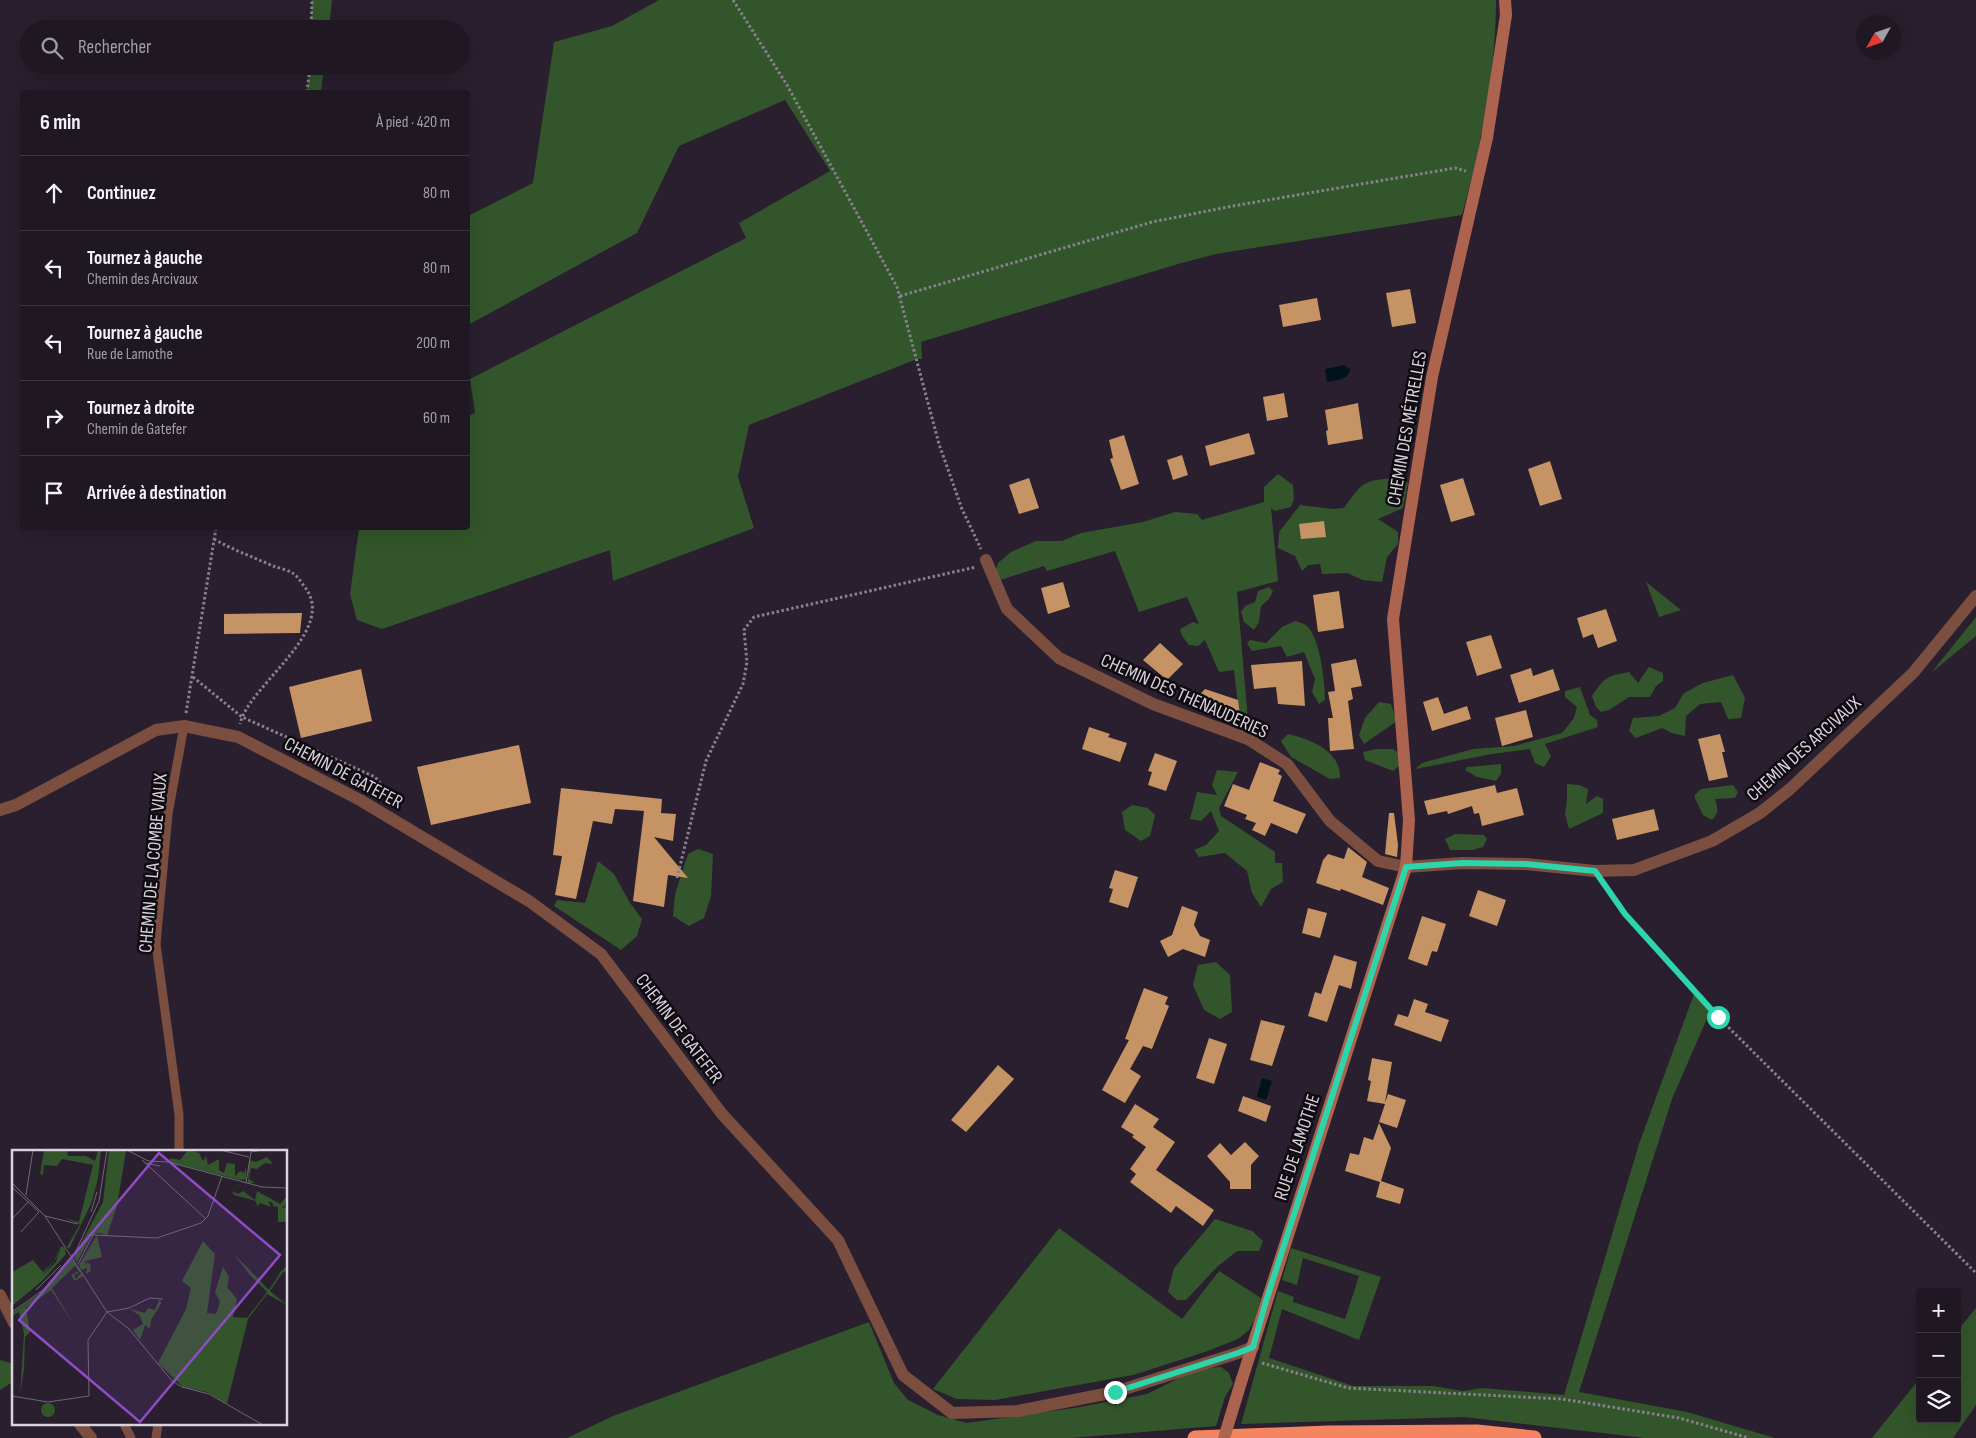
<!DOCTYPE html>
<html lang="fr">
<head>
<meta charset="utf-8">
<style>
  :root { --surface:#1f1722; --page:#2c242f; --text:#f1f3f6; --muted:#a19fa5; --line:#3c3640 }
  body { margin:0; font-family:"Sofia Sans Condensed",sans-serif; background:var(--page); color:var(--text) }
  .controls { position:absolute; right:15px; bottom:15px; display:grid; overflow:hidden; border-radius:5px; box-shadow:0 5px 20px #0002 }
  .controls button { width:45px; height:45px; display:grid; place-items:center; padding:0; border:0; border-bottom:1px solid var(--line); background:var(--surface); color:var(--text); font:25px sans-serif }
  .compass { position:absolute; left:1856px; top:15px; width:45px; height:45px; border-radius:50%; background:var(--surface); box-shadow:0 5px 20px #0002; rotate:230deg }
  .stop { position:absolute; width:15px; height:15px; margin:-11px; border:4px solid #2ed4ab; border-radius:50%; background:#fff }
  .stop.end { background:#2ed4ab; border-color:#fff; box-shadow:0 1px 5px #0008 }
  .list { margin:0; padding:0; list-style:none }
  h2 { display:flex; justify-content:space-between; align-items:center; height:65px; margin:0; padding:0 20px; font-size:21px }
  h2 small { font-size:16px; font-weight:400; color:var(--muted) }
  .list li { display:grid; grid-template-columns:32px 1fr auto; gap:15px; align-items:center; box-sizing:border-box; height:75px; padding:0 20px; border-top:1px solid var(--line) }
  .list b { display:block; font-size:19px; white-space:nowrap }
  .list p { margin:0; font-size:16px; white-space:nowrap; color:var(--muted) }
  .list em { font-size:16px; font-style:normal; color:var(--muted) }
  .icon { flex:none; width:28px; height:28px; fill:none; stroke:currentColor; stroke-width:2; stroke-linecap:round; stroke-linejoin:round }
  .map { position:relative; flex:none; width:1976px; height:1438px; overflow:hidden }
  .search { position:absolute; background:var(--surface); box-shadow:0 5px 20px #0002; left:20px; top:20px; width:450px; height:55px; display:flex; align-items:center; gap:12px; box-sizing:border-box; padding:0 18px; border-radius:28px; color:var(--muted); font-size:19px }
  .panel { position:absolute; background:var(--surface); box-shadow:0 5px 20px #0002; left:20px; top:90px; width:450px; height:440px; border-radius:5px }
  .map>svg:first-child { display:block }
</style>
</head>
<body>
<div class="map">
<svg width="1976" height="1438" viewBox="0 0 1976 1438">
  <rect width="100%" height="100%" fill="#291f2e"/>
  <g fill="#33552b">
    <polygon points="312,0 332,0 329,29 311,29"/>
    <path d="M659 0H1496C1496 73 1481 145 1462 215L1216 254 1178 264 921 342 922 359H917L749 425 738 477 754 528 613 581 610 550 382 629 357 620 350 594 359 528H468V416L475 413 470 379 746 238 739 223 830 171 785 100 679 146 637 233 468 325V216L533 183 554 42 612 26Z"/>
    <polygon points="310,66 324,66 321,92 307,92"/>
    <polygon points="1278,474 1293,485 1294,499 1291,507 1275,511 1271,508 1278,581 1237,592 1249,732 1241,732 1234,670 1219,672 1205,640 1198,646 1189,645 1182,636 1180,629 1193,622 1199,624 1187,597 1139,612 1115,551 1047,571 1044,566 1000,580 995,572 998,563 1011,552 1036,541 1062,541 1081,533 1143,522 1175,512 1197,514 1202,520 1264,502 1264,487"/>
    <path d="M1399 477 1408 483 1403 508 1378 519 1398 532V544L1387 557 1382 582 1363 580 1347 573 1322 574 1320 564 1308 565 1302 571 1295 556 1278 548 1279 532 1300 505 1333 509 1344 508C1365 478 1364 482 1399 477Z"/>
    <polygon points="1646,582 1681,610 1659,617"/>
    <polygon points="1269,587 1273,591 1269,599 1261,606 1259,622 1254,630 1244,622 1241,612 1245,606 1255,602 1258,591"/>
    <polygon points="1976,617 1976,636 1931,673"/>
    <path d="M1295 621C1298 622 1303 623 1306 625 1320 636 1325 683 1325 700L1319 704 1312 692 1315 679 1304 652 1287 657 1281 646 1252 651 1247 643 1250 640 1266 643 1282 627Z"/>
    <path d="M1649 667 1663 673V681L1656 686 1650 697H1629L1609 710 1601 712 1596 707 1592 696C1605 677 1607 676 1629 672L1638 683Z"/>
    <polygon points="1733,675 1745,698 1741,718 1728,719 1721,702 1700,704 1686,716 1685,736 1672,733 1662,728 1636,738 1629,731 1633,718 1659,716 1675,708 1684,693 1703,683"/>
    <polygon points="1580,687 1590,715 1597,720 1598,727 1545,744 1551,756 1544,767 1535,763 1530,749 1492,754 1415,769 1422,763 1473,749 1514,746 1562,733 1574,718 1577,707 1565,697 1565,691"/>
    <polygon points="1379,702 1391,704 1397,721 1364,744 1359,735 1365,718"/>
    <path d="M1288 734C1310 739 1341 751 1340 778L1330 779 1291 757 1281 741Z"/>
    <polygon points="1376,749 1393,749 1400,754 1400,765 1393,771 1365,760 1363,752"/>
    <polygon points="1501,764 1501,774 1496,781 1477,777 1465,770 1467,767"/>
    <polygon points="1217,770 1238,772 1219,808 1221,816 1275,852 1275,863 1282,863 1283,882 1271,889 1261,907 1252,893 1247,871 1225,853 1199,857 1194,850 1206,845 1219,831 1211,811 1201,821 1190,819 1197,792 1217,795 1212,785"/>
    <polygon points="1567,784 1579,785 1588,789 1586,804 1597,796 1603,799 1603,813 1569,829 1565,814 1567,800"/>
    <path d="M1733 785 1738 792 1735 798 1715 799C1718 808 1719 813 1712 820L1703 815 1694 796 1701 789Z"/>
    <polygon points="1132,805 1148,808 1155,815 1150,836 1141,841 1125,830 1122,812"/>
    <polygon points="1455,834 1484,835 1487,839 1483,847 1473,850 1450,850 1445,839"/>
    <polygon points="698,849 713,854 711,896 704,918 689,926 673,916 675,894 688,854"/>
    <polygon points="598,861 614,874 630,903 642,919 637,936 621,950 554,906 557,900 585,903"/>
    <polygon points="1216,962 1230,975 1232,1012 1220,1019 1204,1010 1193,985 1198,965"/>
    <polygon points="1694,994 1703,995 1712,1007 1672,1099 1579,1392 1687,1412 1775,1438 1645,1438 1464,1417 1241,1424 1278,1291 1294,1297 1293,1302 1345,1319 1359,1276 1303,1258 1297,1285 1282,1280 1291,1248 1381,1277 1359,1340 1282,1309 1269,1358 1353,1386 1433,1386 1463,1391 1482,1388 1564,1395 1639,1144"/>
    <polygon points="1215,1219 1252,1231 1263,1241 1259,1251 1237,1251 1217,1267 1186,1300 1177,1300 1168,1292 1174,1268"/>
    <polygon points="1059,1228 1182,1319 1219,1271 1261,1298 1255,1319 1249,1330 1238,1339 1205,1352 1133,1375 995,1400 957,1399 933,1389"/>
    <polygon points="1976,1308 1976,1405 1953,1438 1872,1438 1920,1378 1920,1419 1957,1419 1957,1331"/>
    <polygon points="869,1322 894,1383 908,1400 938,1415 967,1423 1080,1407 1147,1394 1185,1375 1207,1368 1221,1367 1229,1373 1233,1384 1225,1397 1216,1426 1071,1438 567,1438 613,1416"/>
    <polygon points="0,1360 14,1364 14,1381 0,1390"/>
  </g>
  <g fill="#00131b">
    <path d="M1344 365 1350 369C1349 380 1336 380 1327 382L1325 369Z"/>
    <polygon points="1262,1078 1272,1081 1266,1100 1257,1097"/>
  </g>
  <g fill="#c69365">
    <polygon points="1410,289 1416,323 1392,327 1386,293"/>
    <polygon points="1317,298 1321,320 1283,327 1279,305"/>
    <polygon points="1284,393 1288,417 1267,421 1263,397"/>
    <polygon points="1358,403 1363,439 1328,445 1326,431 1328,430 1325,410"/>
    <polygon points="1249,433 1255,454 1210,466 1205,446"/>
    <polygon points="1124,435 1139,484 1121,490 1110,459 1113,458 1109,440"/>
    <polygon points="1182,455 1188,475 1173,480 1167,460"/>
    <polygon points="1550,461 1562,499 1540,506 1528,469"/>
    <polygon points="1029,478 1039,508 1019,514 1009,485"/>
    <polygon points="1463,478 1475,515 1451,522 1440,485"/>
    <polygon points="1324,521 1326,537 1301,539 1299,524"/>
    <polygon points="1063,582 1070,607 1048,614 1041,588"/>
    <polygon points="1339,591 1344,628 1318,632 1313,595"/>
    <polygon points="1606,609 1617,641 1598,648 1593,634 1583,638 1577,618"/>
    <polygon points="302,613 300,633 224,634 224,614"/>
    <polygon points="1491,635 1502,668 1477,676 1466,642"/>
    <polygon points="1160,643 1183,664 1167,680 1143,660"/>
    <polygon points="1356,659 1362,686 1351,688 1353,699 1348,701 1354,749 1330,751 1328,718 1333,718 1328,692 1335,691 1331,664"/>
    <polygon points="1302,661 1305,706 1278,704 1276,687 1254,689 1251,665"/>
    <polygon points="1531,668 1533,676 1553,669 1560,690 1519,703 1510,675"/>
    <polygon points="361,669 372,721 301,738 289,687"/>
    <polygon points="1205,689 1238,700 1240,716 1228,711 1226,719 1189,706"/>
    <polygon points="1438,697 1444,714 1467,706 1471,719 1432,731 1423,702"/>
    <polygon points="1526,710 1533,737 1502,746 1495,718"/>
    <polygon points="1089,727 1110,734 1108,737 1127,743 1120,762 1082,749"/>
    <polygon points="1720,734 1725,752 1722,752 1728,777 1709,781 1698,739"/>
    <polygon points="519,745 531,803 431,825 417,767"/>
    <polygon points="1155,753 1177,761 1166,791 1148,785 1152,772 1148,771"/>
    <polygon points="1260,762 1280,770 1278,774 1282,776 1273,801 1306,814 1297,834 1271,823 1265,836 1252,830 1256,823 1245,819 1247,815 1224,806 1233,784 1249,790"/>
    <polygon points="1495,785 1497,793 1517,788 1524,815 1482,826 1479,813 1474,814 1472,806 1448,814 1447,811 1428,815 1424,801"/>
    <polygon points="561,788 662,799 661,813 676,814 673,841 654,837 688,878 668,875 664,907 633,901 644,811 615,809 612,824 593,821 576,899 555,895 562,856 553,855"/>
    <polygon points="1654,809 1659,830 1617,840 1612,819"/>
    <polygon points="1389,813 1394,813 1398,845 1397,857 1385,854"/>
    <polygon points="1348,847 1367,862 1362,877 1389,888 1383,905 1341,889 1340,891 1316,883 1323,860 1328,854 1344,859"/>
    <polygon points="1115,870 1138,877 1128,908 1109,902 1113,889 1109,888"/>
    <polygon points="1478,890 1506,900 1497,926 1469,916"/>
    <polygon points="1182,906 1198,912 1194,925 1200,936 1210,940 1205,957 1183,949 1168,957 1160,941 1172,935"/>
    <polygon points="1308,908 1327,913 1320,938 1302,933"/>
    <polygon points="1422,916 1446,924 1437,952 1432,951 1427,966 1408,959"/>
    <polygon points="1334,955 1357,962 1351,989 1339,985 1327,1022 1308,1016 1315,992 1321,994"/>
    <polygon points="1144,988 1168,997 1165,1004 1169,1006 1152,1049 1143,1046 1130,1069 1141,1076 1125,1103 1102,1090 1129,1040 1125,1039"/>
    <polygon points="1414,999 1428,1004 1425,1012 1449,1020 1441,1042 1394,1025 1398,1014 1408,1017"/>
    <polygon points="1261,1020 1285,1026 1272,1066 1250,1060"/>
    <polygon points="1209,1038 1227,1044 1214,1084 1196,1078"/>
    <polygon points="1372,1058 1392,1062 1385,1103 1388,1094 1406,1100 1397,1128 1379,1122 1385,1104 1367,1101 1371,1081 1368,1080"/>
    <polygon points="998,1065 1014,1079 966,1132 951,1120"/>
    <polygon points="1243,1096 1271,1106 1266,1122 1238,1111"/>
    <polygon points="1135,1104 1159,1119 1153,1127 1175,1142 1156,1170 1214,1210 1203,1226 1176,1206 1171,1213 1130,1182 1136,1174 1130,1169 1146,1147 1132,1137 1134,1135 1121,1127"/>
    <polygon points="1379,1123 1391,1148 1381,1181 1404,1189 1400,1204 1376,1197 1380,1182 1345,1171 1350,1153 1359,1155 1364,1137 1373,1140"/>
    <polygon points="1245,1142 1259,1156 1251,1165 1251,1189 1230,1189 1230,1182 1207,1156 1220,1143 1231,1155"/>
  </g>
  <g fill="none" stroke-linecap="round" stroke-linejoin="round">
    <g stroke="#89818e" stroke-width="3" stroke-dasharray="2.5 2.5" stroke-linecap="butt">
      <polyline points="733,0 787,85 897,287 939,444 962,509 981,549"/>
      <polyline points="311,29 312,0"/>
      <polyline points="307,92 310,66"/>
      <polyline points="900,296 1152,222 1233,206 1455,168 1466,171"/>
      <path d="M214 539C233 550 253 557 273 566 279 568 288 570 294 574 298 577 301 582 304 586 340 630 249 684 240 724"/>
      <polyline points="193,677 242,717 375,777 394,799 395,805"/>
      <polyline points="186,713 216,528"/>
      <polyline points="677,878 706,761 743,684 747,662 744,630 754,617 976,567"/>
      <polyline points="1604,884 1625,914 1718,1017 1976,1273"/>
      <polyline points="1262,1363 1348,1388 1562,1399 1679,1418 1749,1438"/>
    </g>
    <g stroke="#7b4e40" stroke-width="9">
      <polyline points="179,1152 179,1115 156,944 168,814 184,726"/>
      <polyline points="124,1424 131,1438"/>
      <polyline points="156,1438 158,1424"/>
    </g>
    <g stroke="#7b4e40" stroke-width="12">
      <polyline points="986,560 1007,609 1059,658 1153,704 1248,739 1287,764 1330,821 1378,861 1406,867 1462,863 1526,864 1595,871 1634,870 1712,841 1760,813 1790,789 1913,673 1976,596"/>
      <polyline points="0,810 16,805 156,730 184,726 238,737 360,800 529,901 601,954 722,1114 838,1240 903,1375 952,1413 1018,1411 1115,1392 1238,1353 1253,1347"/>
      <polyline points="0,1295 14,1323"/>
      <polyline points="80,1424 91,1438"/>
    </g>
    <polyline stroke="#ad644e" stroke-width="12" points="1242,1379 1406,867 1409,820 1393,619 1432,377 1487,138 1506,15 1505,0"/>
    <polyline stroke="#f58461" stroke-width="15" points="1195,1438 1328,1433 1477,1432 1534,1438"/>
    <polyline stroke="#ad644e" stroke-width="12" points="1224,1438 1242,1379"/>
  </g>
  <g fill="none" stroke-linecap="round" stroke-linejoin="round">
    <polyline stroke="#2ed4ab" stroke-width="6" points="1115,1392 1238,1353 1253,1347 1266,1301 1406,867 1462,863 1526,864 1595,871 1625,914 1718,1017"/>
  </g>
  <g text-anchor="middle" stroke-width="5" stroke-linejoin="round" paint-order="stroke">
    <g font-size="19" fill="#d9d3dd" stroke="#0f0b11">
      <text transform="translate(1406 428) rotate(-80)" y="7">CHEMIN DES MÉTRELLES</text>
      <text transform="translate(1185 695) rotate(24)" y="7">CHEMIN DES THENAUDERIES</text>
      <text transform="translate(1803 748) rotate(-42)" y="7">CHEMIN DES ARCIVAUX</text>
      <text transform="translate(344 772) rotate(28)" y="7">CHEMIN DE GATEFER</text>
      <text transform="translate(152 863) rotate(-85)" y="7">CHEMIN DE LA COMBE VIAUX</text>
      <text transform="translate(680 1028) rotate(53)" y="7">CHEMIN DE GATEFER</text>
      <text transform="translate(1296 1147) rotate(-72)" y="7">RUE DE LAMOTHE</text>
    </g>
  </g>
  <g transform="translate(12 1150)">
    <rect width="275" height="275" fill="#291f2e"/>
    <path d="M32 0H55L56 6H74L83 11 86 0 89 1 86 29 79 54 57 99 55 97 68 74 52 68 67 72 81 15 50 9 45 16 32 15 31 25 28 24ZM97 0 114 1 105 56 95 85 86 83 79 86 65 112 62 107 91 52ZM176 0 187 3 191 11 194 6 196 15 207 9V20L212 23 215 13 223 14V26L228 21 232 23 234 17V29L228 30 157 12 158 8 168 10ZM255 7 261 14 253 13 245 19 239 18 237 29 243 33H236L237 10 244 12ZM220 41 226 44 231 41 243 50 245 41 268 54 275 46 273 56 269 57 275 58V72H266V57L261 56V53L256 51 259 57 248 53 245 56 244 51 222 45ZM85 85 90 107 73 111 74 116 75 112 78 114 79 121 74 124 75 118 69 120 67 115ZM191 91 203 104 195 163 204 164 208 152 203 142 211 117 217 127 215 137 225 149 221 167 235 168 255 142 238 125 221 103 257 140 269 121 275 116V121L271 122 258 141 275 155 255 144 236 169 215 254 195 242 171 237 146 213 174 159 179 138 170 131ZM49 92 44 109 28 128 44 112 49 96 53 98 54 104 30 131 0 156V122L21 110 31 122 43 110ZM60 109 69 121 62 125 64 129 69 123 71 126 63 131 59 125 67 121 63 116 40 138 64 178 39 140 14 158 18 182 13 187 12 219 8 245 12 184 7 162 0 166V163L34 139ZM148 148 149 154 139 170 138 179 133 175 128 190 121 180 131 174 128 166 118 159 133 163 136 158 143 160ZM29 260a7 7 0 1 1 14 0a7 7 0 1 1-14 0Z" fill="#33552b"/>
    <path fill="none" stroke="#6f6774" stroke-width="1" d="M115 0 136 11 156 12 250 37 275 38M208 0 237 7M130 10 194 69M133 13 148 16M0 33 33 66 95 162 117 179 160 231 170 237 197 244 251 275M234 33 239 2 251 0M0 37 27 62M14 45 21 0M79 62 85 42M33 66 66 74M0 69 16 52M9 82 27 62M66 114 81 85 145 88 189 73 196 66 210 26M24 140 49 115M0 162 31 140 64 101 87 51 95 0M95 162 117 158 138 148 151 149M0 246 36 252 77 246 76 190 95 162"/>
    <path fill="#8e4dc5" fill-opacity="0.15" stroke="#8e4dc5" stroke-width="2.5" d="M147 3 268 105 128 272 7 170Z"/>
    <rect width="275" height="275" fill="none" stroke="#d9d3dd" stroke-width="2.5"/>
  </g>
</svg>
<div class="controls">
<button>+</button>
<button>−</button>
<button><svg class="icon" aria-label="layers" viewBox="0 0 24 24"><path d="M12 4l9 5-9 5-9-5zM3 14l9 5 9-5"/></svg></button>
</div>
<svg class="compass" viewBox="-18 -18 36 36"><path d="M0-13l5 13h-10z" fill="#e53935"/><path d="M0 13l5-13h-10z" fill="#a19fa5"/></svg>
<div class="stop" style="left:1718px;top:1017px"></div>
<div class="stop end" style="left:1115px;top:1392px"></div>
<div class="search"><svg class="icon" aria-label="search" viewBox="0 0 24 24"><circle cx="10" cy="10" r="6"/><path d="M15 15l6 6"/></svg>Rechercher</div>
<section class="panel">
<h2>6 min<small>À pied · 420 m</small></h2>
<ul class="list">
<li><svg class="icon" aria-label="ahead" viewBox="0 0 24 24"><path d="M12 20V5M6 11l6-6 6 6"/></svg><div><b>Continuez</b></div><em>80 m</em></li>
<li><svg class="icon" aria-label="left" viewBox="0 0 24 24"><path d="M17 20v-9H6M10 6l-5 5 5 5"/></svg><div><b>Tournez à gauche</b><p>Chemin des Arcivaux</p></div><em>80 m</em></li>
<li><svg class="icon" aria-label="left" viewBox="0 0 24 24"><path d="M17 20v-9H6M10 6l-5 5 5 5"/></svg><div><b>Tournez à gauche</b><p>Rue de Lamothe</p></div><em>200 m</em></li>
<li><svg class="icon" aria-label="right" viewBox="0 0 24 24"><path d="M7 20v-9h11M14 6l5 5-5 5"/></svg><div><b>Tournez à droite</b><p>Chemin de Gatefer</p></div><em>60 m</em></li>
<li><svg class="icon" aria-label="arrive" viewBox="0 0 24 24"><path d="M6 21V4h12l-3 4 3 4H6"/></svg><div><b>Arrivée à destination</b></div></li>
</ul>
</section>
</div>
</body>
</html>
